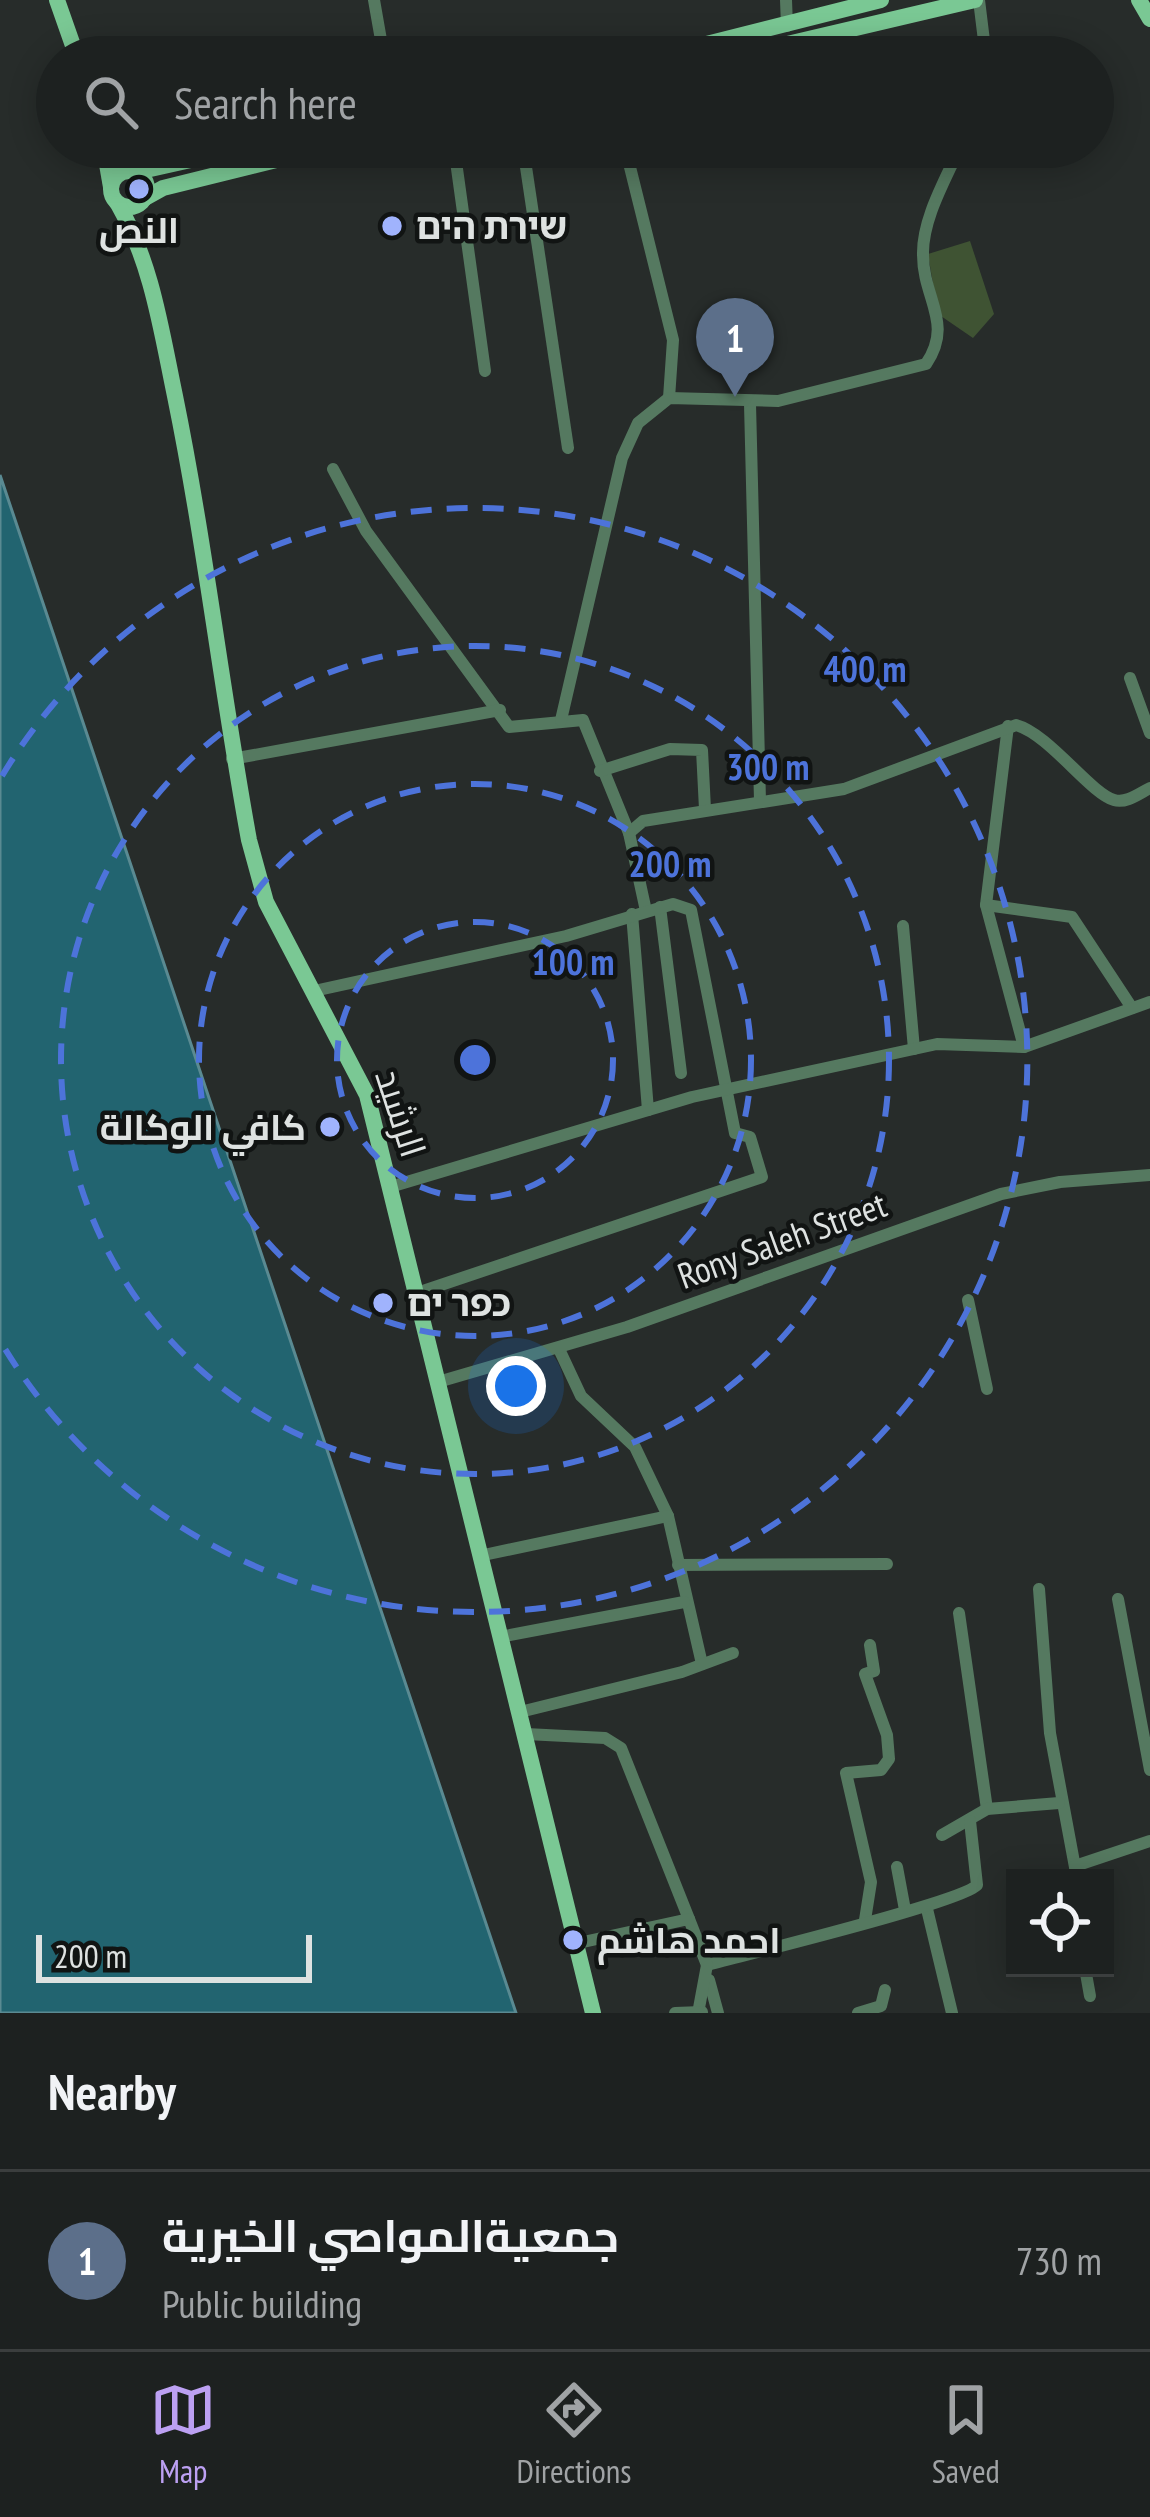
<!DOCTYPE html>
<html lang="en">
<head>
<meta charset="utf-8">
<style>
  :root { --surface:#1d2120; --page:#2a2e2d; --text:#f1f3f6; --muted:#a0a3a5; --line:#3b3e3e; --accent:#bca0f2 }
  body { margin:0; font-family:"PT Sans Narrow",Cairo,"Noto Sans Hebrew",sans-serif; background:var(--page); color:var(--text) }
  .controls { position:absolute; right:36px; bottom:36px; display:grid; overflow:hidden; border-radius:0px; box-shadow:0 6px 30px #0003 }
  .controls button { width:108px; height:108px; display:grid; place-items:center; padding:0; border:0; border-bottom:3px solid var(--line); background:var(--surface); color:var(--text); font:60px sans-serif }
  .scale { position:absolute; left:36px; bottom:30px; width:276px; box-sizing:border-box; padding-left:12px; border:6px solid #dee2e1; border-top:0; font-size:33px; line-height:42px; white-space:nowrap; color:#dee2e1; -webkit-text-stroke:9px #111413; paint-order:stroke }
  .you { position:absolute; left:516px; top:1386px; width:42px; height:42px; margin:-30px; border:9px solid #fff; border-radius:50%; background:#1a73e8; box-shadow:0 0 0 18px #1a73e833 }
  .badge { display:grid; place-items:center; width:78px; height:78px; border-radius:50%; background:var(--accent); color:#fff; font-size:39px; font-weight:700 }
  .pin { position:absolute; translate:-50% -99px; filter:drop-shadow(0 3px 6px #0008) }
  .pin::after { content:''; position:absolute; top:63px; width:42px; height:36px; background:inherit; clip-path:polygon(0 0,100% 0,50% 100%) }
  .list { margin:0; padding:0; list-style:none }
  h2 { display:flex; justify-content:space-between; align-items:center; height:156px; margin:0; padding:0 48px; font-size:51px }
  h2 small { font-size:39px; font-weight:400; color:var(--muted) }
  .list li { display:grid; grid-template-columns:78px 1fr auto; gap:36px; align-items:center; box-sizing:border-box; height:180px; padding:0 48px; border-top:3px solid var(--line) }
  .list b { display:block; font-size:45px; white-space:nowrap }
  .list p { margin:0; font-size:39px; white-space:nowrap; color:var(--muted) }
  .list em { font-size:39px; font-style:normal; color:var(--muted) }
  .icon { flex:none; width:66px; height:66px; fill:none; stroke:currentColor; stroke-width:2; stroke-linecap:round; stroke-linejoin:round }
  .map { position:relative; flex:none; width:1150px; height:2013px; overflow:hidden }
  .search { position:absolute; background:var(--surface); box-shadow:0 6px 30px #0003; left:36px; right:36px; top:36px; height:132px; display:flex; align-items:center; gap:30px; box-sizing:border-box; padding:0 42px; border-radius:66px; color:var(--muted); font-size:45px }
  .sheet { height:336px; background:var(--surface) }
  nav { display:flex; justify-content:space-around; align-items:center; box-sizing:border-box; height:168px; border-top:3px solid var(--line); background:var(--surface); font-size:33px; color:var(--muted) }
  nav a { display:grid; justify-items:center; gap:6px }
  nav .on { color:var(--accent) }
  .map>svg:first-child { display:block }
</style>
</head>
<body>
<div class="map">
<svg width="1150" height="2013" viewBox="0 0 1150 2013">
  <rect width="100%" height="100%" fill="#272c2a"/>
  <polygon fill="#3f5333" points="970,241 994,314 973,338 938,314 928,254"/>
  <polygon fill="#226470" stroke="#5a8a92" stroke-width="3" points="0,475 516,2013 0,2013"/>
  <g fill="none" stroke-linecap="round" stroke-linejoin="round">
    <g stroke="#557960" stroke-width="12">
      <polyline points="374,0 384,57"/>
      <polyline points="786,0 787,26"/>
      <polyline points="979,0 986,57"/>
      <polyline points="454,147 485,371"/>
      <polyline points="523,147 568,448"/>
      <polyline points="625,147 673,340 669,398"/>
      <polyline points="750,404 760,801"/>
      <polyline points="333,469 366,531 509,727 583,720 629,833 646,911"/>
      <polyline points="1130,678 1150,733"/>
      <path d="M561 720 622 458 638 423 669 398 778 401 926 364C954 323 923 299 923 255 922 219 946 179 960 147"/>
      <polyline points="1008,726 986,905 1024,1047"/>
      <polyline points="232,759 500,710"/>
      <polyline points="600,771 670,749 702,750 705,809"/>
      <path d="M629 833 643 821 844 789 1016 725C1049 734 1090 793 1114 800 1126 804 1140 793 1150 788"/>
      <polyline points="986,905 1072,917 1132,1008"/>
      <polyline points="660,907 681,1073"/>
      <polyline points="632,914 648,1110"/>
      <polyline points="903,926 914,1049"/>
      <polyline points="314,991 566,936 673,904 691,910 735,1133 750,1137 762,1177 417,1293"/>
      <polyline points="390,1187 692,1097 937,1044 1024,1047 1150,1002"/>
      <polyline points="968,1300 987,1389"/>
      <polyline points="559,1349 581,1396 635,1447 668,1516 702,1664"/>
      <polyline points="438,1382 627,1327 1001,1194 1060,1182 1150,1175"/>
      <polyline points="479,1556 668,1516"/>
      <polyline points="678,1565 887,1564"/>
      <polyline points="1039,1589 1050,1733 1077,1878"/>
      <polyline points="1118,1599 1150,1770"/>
      <polyline points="959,1613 987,1809"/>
      <polyline points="500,1637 684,1602"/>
      <polyline points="520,1712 682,1672 733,1653"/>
      <polyline points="526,1734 605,1738 621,1748 689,1919"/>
      <polyline points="942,1835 987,1809 1059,1803"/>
      <polyline points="1075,1866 1150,1841"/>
      <polyline points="897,1867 905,1910"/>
      <polyline points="927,1909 952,2013"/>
      <polyline points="865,1920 871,1882 846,1773 881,1770 889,1759 887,1735 865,1674 874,1671 870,1645"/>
      <path d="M574 1944 689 1919 707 1965C748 1954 962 1902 977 1885L970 1821"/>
      <polyline points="1085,1968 1090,1996"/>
      <polyline points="709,1980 718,2013"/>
      <polyline points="699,2008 707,1965"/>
      <polyline points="675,2013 702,2012"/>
      <polyline points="858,2013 881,2006 885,1990"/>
    </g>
    <g stroke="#7ac894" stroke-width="16">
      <polyline points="57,0 77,57"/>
      <polyline points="1139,0 1150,19"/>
      <polyline points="655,57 881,0"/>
      <polyline points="732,57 975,0"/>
      <polyline points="104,147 111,187"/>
      <circle cx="129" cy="189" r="18"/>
      <polyline points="137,172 249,147"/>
      <polyline points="145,198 163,188 329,147"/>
      <path d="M118 204C152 264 161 329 175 396 205 543 222 693 249 840L266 902 367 1095 593 2013"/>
    </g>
  </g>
  <g fill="none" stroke="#4d73da" stroke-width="6" stroke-dasharray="21 15">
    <circle cx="475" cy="1060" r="138"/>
    <circle cx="475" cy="1060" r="276"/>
    <circle cx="475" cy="1060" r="414"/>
    <path d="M2 776A552 552 0 1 1 2 1344"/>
  </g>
  <g fill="#a0b3fd" stroke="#111413" stroke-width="4.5">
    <circle cx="139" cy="189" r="12"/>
    <circle cx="392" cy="226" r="12"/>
    <circle cx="330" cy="1127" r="12"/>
    <circle cx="383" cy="1303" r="12"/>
    <circle cx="573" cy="1940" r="12"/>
  </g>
  <g text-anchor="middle" stroke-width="9" stroke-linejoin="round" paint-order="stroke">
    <g font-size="36" font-weight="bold" fill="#dee2e1" stroke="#111413" text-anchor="start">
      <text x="416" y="239">שירת הים</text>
      <text x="139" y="243" text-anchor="middle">النص</text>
      <text x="306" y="1140" text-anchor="end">كافي الوكالة</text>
      <text x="407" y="1316">כפר ים</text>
      <text x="597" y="1953">احمد هاشم</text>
    </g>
    <g font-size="36" fill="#dee2e1" stroke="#111413">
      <text transform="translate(401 1113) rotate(72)" y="13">الرشيد</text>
      <text transform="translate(782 1240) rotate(-20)" y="13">Rony Saleh Street</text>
    </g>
  </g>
  <circle cx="475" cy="1060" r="18" fill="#4d73da" stroke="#111413" stroke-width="6"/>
  <g font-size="36" text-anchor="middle" font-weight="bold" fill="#4d73da" stroke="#111413" stroke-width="9" stroke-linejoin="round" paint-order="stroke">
    <text x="865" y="682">400 m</text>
    <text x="768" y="780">300 m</text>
    <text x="670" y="877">200 m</text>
    <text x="573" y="975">100 m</text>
  </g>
</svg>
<div class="controls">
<button><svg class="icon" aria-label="locate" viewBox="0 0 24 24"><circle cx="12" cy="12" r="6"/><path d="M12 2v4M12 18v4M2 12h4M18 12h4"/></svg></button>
</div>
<div class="scale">200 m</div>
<div class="you"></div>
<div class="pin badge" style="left:735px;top:397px;background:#5c6f8a">1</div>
<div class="search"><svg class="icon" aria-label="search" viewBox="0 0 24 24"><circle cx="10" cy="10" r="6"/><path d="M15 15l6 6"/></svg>Search here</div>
</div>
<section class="sheet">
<h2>Nearby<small></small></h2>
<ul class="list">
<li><span class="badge" style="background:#5c6f8a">1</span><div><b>جمعيةالمواصي الخيرية</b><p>Public building</p></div><em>730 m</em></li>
</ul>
</section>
<nav>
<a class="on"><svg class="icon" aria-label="map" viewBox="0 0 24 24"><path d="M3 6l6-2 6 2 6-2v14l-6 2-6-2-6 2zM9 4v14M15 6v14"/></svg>Map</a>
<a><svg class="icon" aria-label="directions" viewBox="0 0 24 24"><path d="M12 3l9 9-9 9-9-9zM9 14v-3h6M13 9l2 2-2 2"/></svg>Directions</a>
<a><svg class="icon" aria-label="saved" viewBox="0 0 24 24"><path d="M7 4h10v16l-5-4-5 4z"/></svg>Saved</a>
</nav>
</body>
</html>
